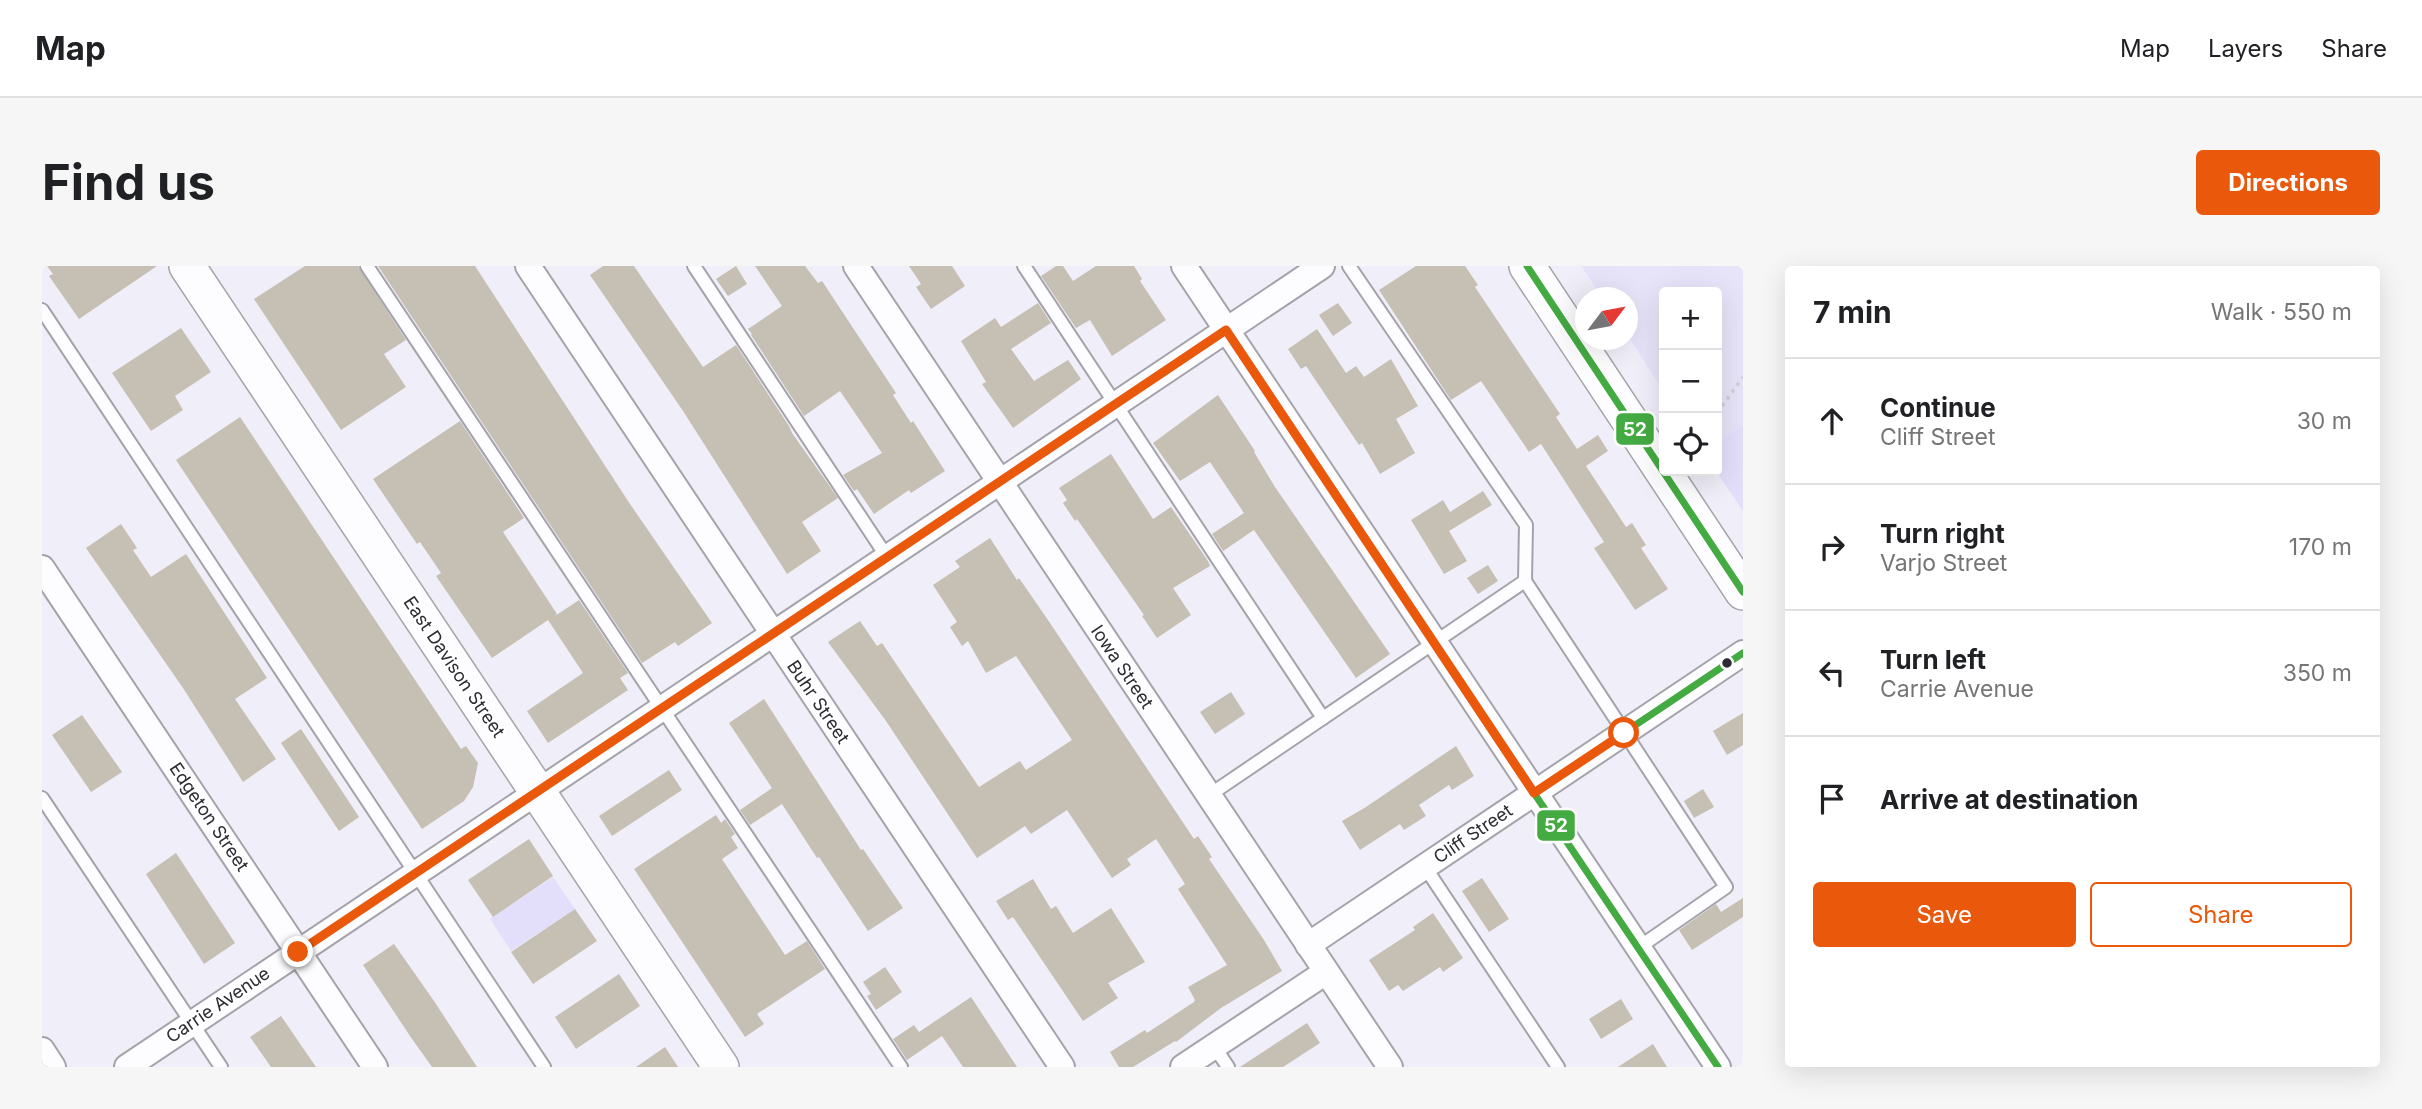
<!DOCTYPE html>
<html lang="en">
<head>
<meta charset="utf-8">
<style>
  :root { --surface:#fff; --page:#f6f6f6; --text:#202124; --muted:#757577; --line:#e0e0e0; --accent:#ea580c }
  body { margin:0; font-family:Inter,sans-serif; background:var(--page); color:var(--text) }
  .controls { position:absolute; right:21px; top:21px; display:grid; overflow:hidden; border-radius:7px; box-shadow:0 7px 28px #0002 }
  .controls button { width:63px; height:63px; display:grid; place-items:center; padding:0; border:0; border-bottom:2px solid var(--line); background:var(--surface); color:var(--text); font:35px sans-serif }
  .compass { position:absolute; left:1533px; top:21px; width:63px; height:63px; border-radius:50%; background:var(--surface); box-shadow:0 7px 28px #0002; rotate:58deg }
  .stop { position:absolute; width:21px; height:21px; margin:-16px; border:5px solid #ea580c; border-radius:50%; background:#fff }
  .stop.end { background:#ea580c; border-color:#fff; box-shadow:0 2px 7px #0008 }
  .list { margin:0; padding:0; list-style:none }
  h2 { display:flex; justify-content:space-between; align-items:center; height:91px; margin:0; padding:0 28px; font-size:30px }
  h2 small { font-size:23px; font-weight:400; color:var(--muted) }
  .list li { display:grid; grid-template-columns:46px 1fr auto; gap:21px; align-items:center; box-sizing:border-box; height:126px; padding:0 28px; border-top:2px solid var(--line) }
  .list b { display:block; font-size:26px; white-space:nowrap }
  .list p { margin:0; font-size:23px; white-space:nowrap; color:var(--muted) }
  .list em { font-size:23px; font-style:normal; color:var(--muted) }
  .actions { display:flex; gap:14px; padding:21px 28px }
  .actions a { flex:1; padding:16px 0; border:2px solid var(--accent); border-radius:7px; text-align:center; font-size:24px; color:var(--accent) }
  .actions .main { background:var(--accent); color:#fff }
  .icon { flex:none; width:38px; height:38px; fill:none; stroke:currentColor; stroke-width:2; stroke-linecap:round; stroke-linejoin:round }
  .map { position:relative; flex:none; width:1701px; height:801px; overflow:hidden; border-radius:7px }
  header { display:flex; align-items:center; gap:42px; box-sizing:border-box; height:98px; padding:0 35px; background:var(--surface); border-bottom:2px solid var(--line) }
  header strong { font-size:33px }
  nav { display:flex; gap:38px; margin-inline-start:auto; font-size:24px }
  .intro { display:flex; align-items:center; justify-content:space-between; box-sizing:border-box; height:168px; padding:0 42px }
  h1 { margin:0; font-size:49px }
  .button { padding:18px 32px; border-radius:7px; background:var(--accent); color:#fff; font-size:24px; font-weight:700 }
  main { display:flex; gap:42px; padding:0 42px }
  aside { flex:1; background:var(--surface); border-radius:7px; box-shadow:0 7px 28px #0002 }
  .map>svg:first-child { display:block }
</style>
</head>
<body>
<header>
<strong>Map</strong>
<nav><a>Map</a><a>Layers</a><a>Share</a></nav>
</header>
<div class="intro"><h1>Find us</h1><a class="button">Directions</a></div>
<main>
<div class="map">
<svg width="1701" height="801" viewBox="0 0 1701 801">
  <rect width="100%" height="100%" fill="#f0eef8"/>
  <polygon fill="#e7e4f9" points="1539,0 1701,0 1701,159 1675,176 1675,26 1622,26 1622,126 1586,70 1586,32 1560,31"/>
  <g fill="#e3dffb">
    <polygon points="1701,159 1701,245 1674,205 1675,176"/>
    <polygon points="511,611 533,643 469,685 448,653"/>
  </g>
  <g fill="#c6bfb3">
    <polygon points="5,0 115,0 37,53 7,10 11,8"/>
    <polygon points="263,0 316,0 364,74 342,88 364,121 299,164 212,33"/>
    <polygon points="336,0 433,0 588,238 670,357 636,380 633,376 600,397"/>
    <polygon points="561,0 592,0 661,101 694,79 747,160 750,167 796,232 760,256 779,285 745,308 641,145 548,9"/>
    <polygon points="694,0 705,18 686,30 674,13"/>
    <polygon points="713,0 763,0 776,17 780,15 854,127 851,129 869,157 871,155 903,205 869,227 867,224 832,248 815,223 812,225 801,209 840,187 798,125 762,150 709,69 710,68 706,63 740,40"/>
    <polygon points="867,0 910,0 923,20 889,43 874,21 879,18"/>
    <polygon points="1014,0 1021,0 1031,15 1054,0 1092,0 1100,13 1098,15 1124,54 1070,90 1048,54 1034,62 999,10"/>
    <polygon points="1374,0 1423,0 1436,19 1433,21 1518,148 1514,151 1535,183 1556,169 1566,185 1544,200 1584,261 1590,257 1604,279 1599,282 1626,323 1593,344 1552,282 1562,276 1499,178 1487,186 1439,115 1409,134 1337,24"/>
    <polygon points="996,37 1009,57 969,83 992,115 1026,94 1039,113 971,162 940,118 944,116 919,75 953,52 959,61"/>
    <polygon points="1296,37 1310,57 1291,70 1277,49"/>
    <polygon points="139,62 169,106 133,130 141,144 109,165 70,107"/>
    <polygon points="1275,63 1304,107 1314,100 1322,111 1349,93 1376,140 1354,153 1373,187 1338,208 1320,177 1317,179 1264,100 1259,103 1246,83"/>
    <polygon points="1176,129 1213,185 1212,186 1233,221 1348,388 1314,412 1212,264 1181,285 1170,268 1202,247 1168,196 1138,215 1111,177"/>
    <polygon points="198,151 419,483 424,480 436,497 431,521 422,535 380,563 134,194"/>
    <polygon points="418,155 482,252 461,266 515,348 513,350 537,334 586,407 578,412 586,424 506,477 485,445 541,407 506,354 450,392 394,310 399,307 378,276 375,278 331,213"/>
    <polygon points="1069,188 1111,253 1129,241 1166,295 1168,300 1131,322 1149,349 1115,372 1100,350 1102,349 1035,253 1033,255 1021,237 1025,234 1017,222"/>
    <polygon points="1441,225 1450,239 1407,265 1425,295 1402,308 1369,254 1401,234 1408,246"/>
    <polygon points="79,258 95,282 91,284 109,311 144,288 225,412 193,433 234,493 201,516 141,422 44,282"/>
    <polygon points="948,272 975,314 977,312 1008,357 1152,573 1156,570 1170,591 1167,593 1222,674 1240,705 1179,742 1134,776 1133,775 1091,801 1077,801 1068,786 1103,764 1105,767 1152,736 1153,734 1146,721 1185,699 1136,623 1143,618 1114,573 1085,593 1089,599 1070,612 1025,544 989,568 983,560 935,592 844,455 786,376 818,355 835,380 840,377 937,521 978,495 984,504 1030,474 974,390 944,407 926,375 920,380 908,361 915,356 891,319 918,301 913,295"/>
    <polygon points="1446,299 1456,315 1436,328 1425,312"/>
    <polygon points="1189,426 1203,448 1173,468 1158,446"/>
    <polygon points="722,433 819,584 821,583 861,642 826,665 777,591 775,592 740,538 708,559 698,544 730,522 687,457"/>
    <polygon points="1701,447 1701,479 1685,489 1671,465"/>
    <polygon points="40,449 80,506 49,526 10,469"/>
    <polygon points="259,463 317,551 297,565 239,477"/>
    <polygon points="1414,480 1432,510 1410,524 1407,519 1377,539 1384,550 1362,564 1358,558 1318,584 1300,555 1324,541"/>
    <polygon points="627,504 640,524 570,570 557,550"/>
    <polygon points="1661,523 1672,541 1652,552 1642,535"/>
    <polygon points="674,549 679,557 683,553 693,568 689,571 696,582 680,593 743,689 765,675 783,703 715,748 722,758 703,771 592,603"/>
    <polygon points="487,573 511,610 451,651 426,614"/>
    <polygon points="134,587 193,677 162,698 104,608"/>
    <polygon points="1440,612 1467,653 1447,666 1420,625"/>
    <polygon points="991,613 1009,643 1014,640 1031,667 1069,642 1103,696 1066,717 1076,732 1041,755 971,651 966,654 954,635"/>
    <polygon points="1701,632 1701,651 1650,684 1637,664 1674,638 1679,646"/>
    <polygon points="533,643 555,675 491,718 469,686"/>
    <polygon points="1391,647 1421,692 1401,706 1398,701 1361,725 1356,719 1347,725 1327,694 1373,664 1371,661"/>
    <polygon points="352,678 392,735 435,801 390,801 368,770 321,699"/>
    <polygon points="843,701 860,726 834,744 825,730 829,728 821,716"/>
    <polygon points="577,708 598,740 534,783 513,751"/>
    <polygon points="929,731 975,801 921,801 900,770 865,794 851,773 872,759 877,766"/>
    <polygon points="1579,733 1591,753 1559,773 1547,753"/>
    <polygon points="239,750 274,801 229,801 208,771"/>
    <polygon points="1265,757 1278,777 1241,801 1198,801"/>
    <polygon points="1611,778 1625,801 1576,801"/>
    <polygon points="623,781 636,801 594,801"/>
  </g>
  <g fill="none" stroke-linecap="round" stroke-linejoin="round">
    <g stroke="#a4a3ab" stroke-width="16">
      <g id="lane">
        <polyline points="325,0 859,801"/>
        <polyline points="652,0 845,291"/>
        <polyline points="982,0 1281,452"/>
        <polyline points="1307,0 1484,259 1483,315 1684,621 1596,682"/>
        <polyline points="0,44 502,801"/>
        <polyline points="1166,530 1483,315"/>
        <polyline points="0,532 179,801"/>
        <polyline points="1383,601 1516,801"/>
        <polyline points="1172,780 1186,801"/>
      </g>
    </g>
    <g stroke="#a4a3ab" stroke-width="28">
      <g id="street">
        <polyline points="486,0 1020,801"/>
        <polyline points="814,0 1348,801"/>
        <polyline points="1142,0 1676,801"/>
        <polyline points="0,302 333,801"/>
        <polyline points="1266,679 1701,387"/>
        <polyline points="0,784 11,801"/>
        <polyline points="85,801 1280,0"/>
        <polyline points="1141,801 1284,706"/>
      </g>
    </g>
    <g stroke="#a4a3ab" stroke-width="38">
      <g id="secondary">
        <polyline points="145,0 679,801"/>
        <polyline points="1485,0 1701,326"/>
      </g>
    </g>
    <polyline stroke="#d0cfd4" stroke-width="3.5" stroke-dasharray="3.5 5" stroke-linecap="butt" points="1675,147 1701,111"/>
    <use href="#lane" stroke="#fdfcfe" stroke-width="12"/>
    <use href="#street" stroke="#fdfcfe" stroke-width="24"/>
    <use href="#secondary" stroke="#fdfcfe" stroke-width="35"/>
    <g stroke="#fff" stroke-width="12">
      <g id="bus-1">
        <polyline points="1485,0 1701,326"/>
        <polyline points="1676,801 1492,527 1701,387"/>
      </g>
    </g>
    <use href="#bus-1" stroke="#44aa42" stroke-width="7"/>
  </g>
  <g fill="none" stroke-linecap="round" stroke-linejoin="round">
    <polyline stroke="#ea580c" stroke-width="9" points="256,686 1184,64 1492,527 1582,467"/>
  </g>
  <circle fill="#2c2a33" stroke="#fff" stroke-width="2.5" cx="1685" cy="397" r="6"/>
  <g text-anchor="middle" stroke-width="5" stroke-linejoin="round" paint-order="stroke">
    <g font-size="18" fill="#2c2a33" stroke="#fff">
      <text transform="translate(412 401) rotate(56)" y="6">East Davison Street</text>
      <text transform="translate(1080 401) rotate(56)" y="6">Iowa Street</text>
      <text transform="translate(776 436) rotate(56)" y="6">Buhr Street</text>
      <text transform="translate(167 551) rotate(56)" y="6">Edgeton Street</text>
      <text transform="translate(1431 568) rotate(-34)" y="6">Cliff Street</text>
      <text transform="translate(176 739) rotate(-34)" y="6">Carrie Avenue</text>
    </g>
  </g>
  <g stroke="#fff" stroke-width="2.5">
    <rect x="1573" y="146" width="40" height="34" rx="7" fill="#44aa42"/>
    <rect x="1494" y="543" width="40" height="33" rx="7" fill="#44aa42"/>
  </g>
  <g font-size="19" text-anchor="middle" font-weight="bold" fill="#fff">
    <text x="1593" y="170">52</text>
    <text x="1514" y="566">52</text>
  </g>
</svg>
<div class="controls">
<button>+</button>
<button>−</button>
<button><svg class="icon" aria-label="locate" viewBox="0 0 24 24"><circle cx="12" cy="12" r="6"/><path d="M12 2v4M12 18v4M2 12h4M18 12h4"/></svg></button>
</div>
<svg class="compass" viewBox="-18 -18 36 36"><path d="M0-13l5 13h-10z" fill="#e53935"/><path d="M0 13l5-13h-10z" fill="#757577"/></svg>
<div class="stop" style="left:1582px;top:467px"></div>
<div class="stop end" style="left:256px;top:686px"></div>
</div>
<aside>
<h2>7 min<small>Walk · 550 m</small></h2>
<ul class="list">
<li><svg class="icon" aria-label="ahead" viewBox="0 0 24 24"><path d="M12 20V5M6 11l6-6 6 6"/></svg><div><b>Continue</b><p>Cliff Street</p></div><em>30 m</em></li>
<li><svg class="icon" aria-label="right" viewBox="0 0 24 24"><path d="M7 20v-9h11M14 6l5 5-5 5"/></svg><div><b>Turn right</b><p>Varjo Street</p></div><em>170 m</em></li>
<li><svg class="icon" aria-label="left" viewBox="0 0 24 24"><path d="M17 20v-9H6M10 6l-5 5 5 5"/></svg><div><b>Turn left</b><p>Carrie Avenue</p></div><em>350 m</em></li>
<li><svg class="icon" aria-label="arrive" viewBox="0 0 24 24"><path d="M6 21V4h12l-3 4 3 4H6"/></svg><div><b>Arrive at destination</b></div></li>
</ul>
<div class="actions"><a class="main">Save</a><a>Share</a></div>
</aside>
</main>
</body>
</html>
